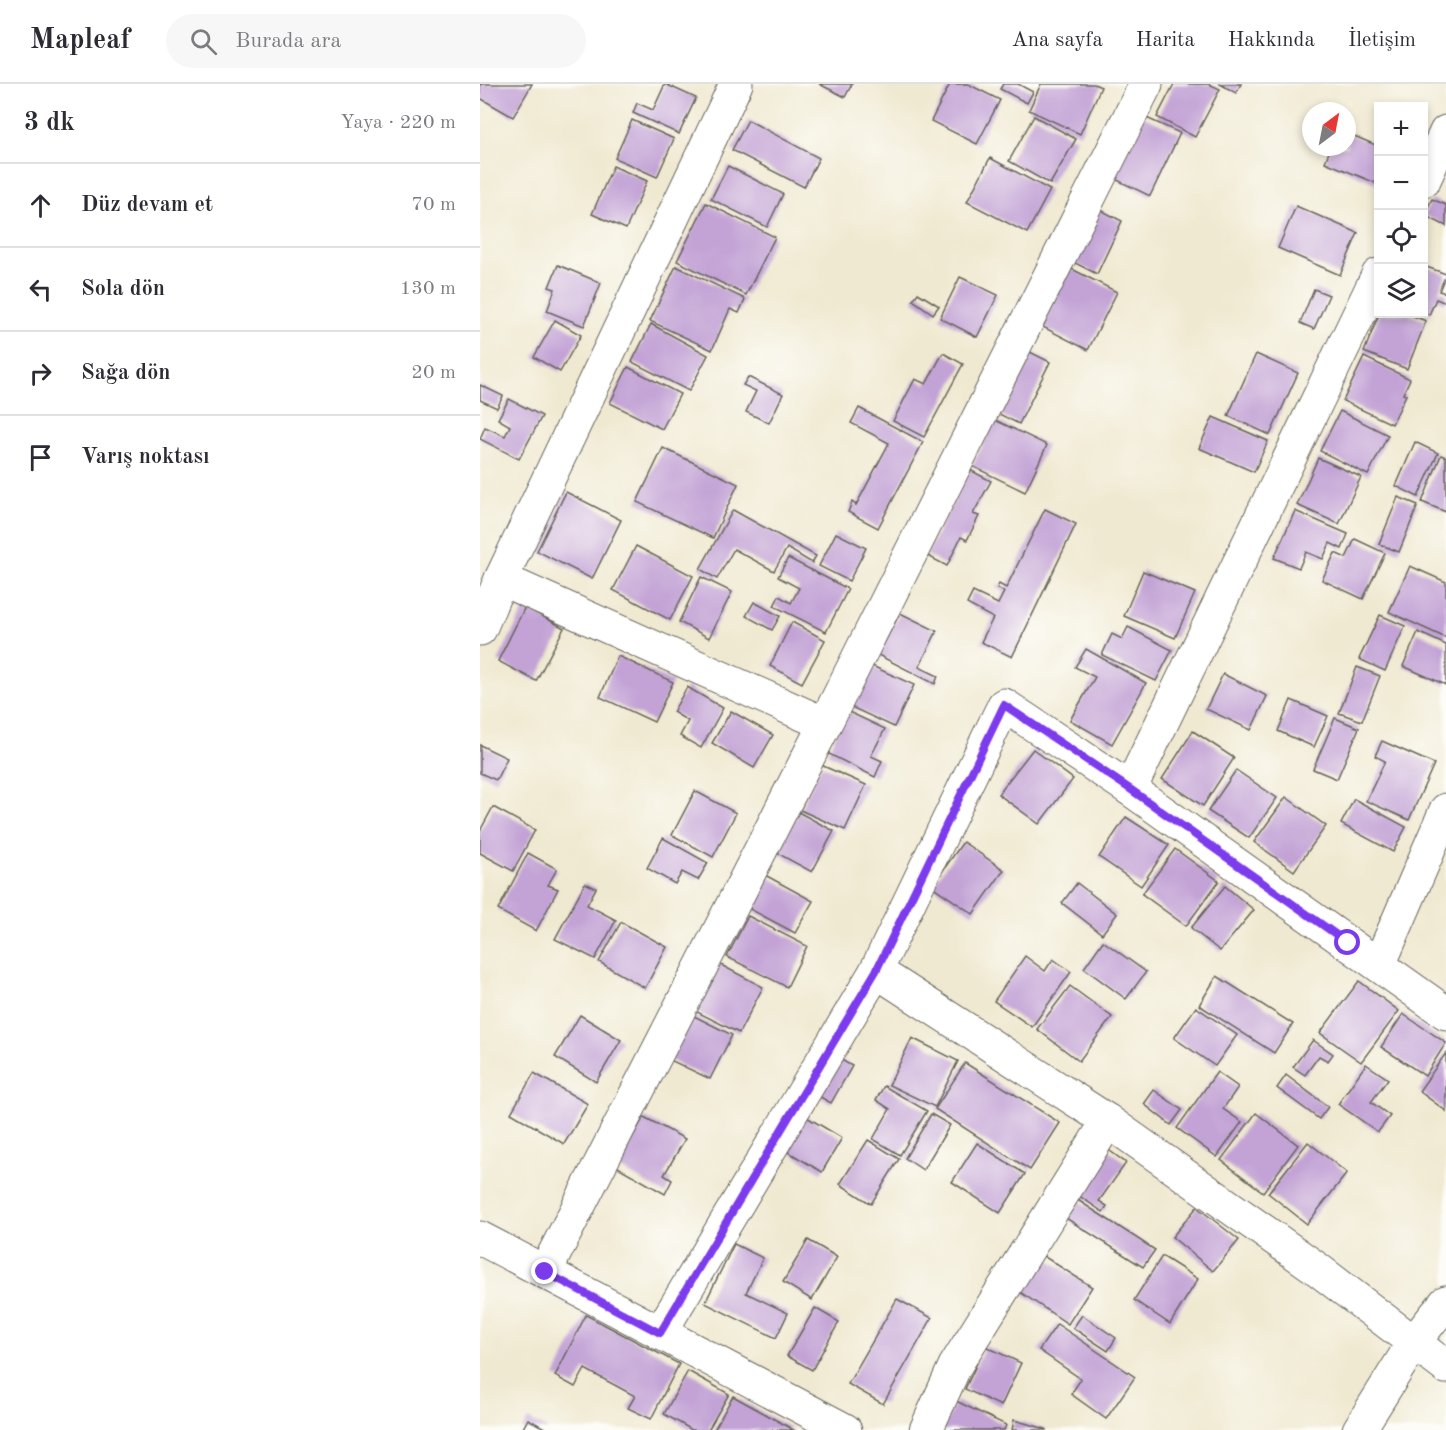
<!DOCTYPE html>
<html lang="tr">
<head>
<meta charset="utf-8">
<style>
  :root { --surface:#fff; --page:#f7f7f7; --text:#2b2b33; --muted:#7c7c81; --line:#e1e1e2 }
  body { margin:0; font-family:"Old Standard TT",serif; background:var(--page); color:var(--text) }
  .controls { position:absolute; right:18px; top:18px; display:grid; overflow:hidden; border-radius:0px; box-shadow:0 3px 9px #0003 }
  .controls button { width:54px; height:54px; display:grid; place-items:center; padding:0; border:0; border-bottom:2px solid var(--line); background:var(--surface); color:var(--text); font:30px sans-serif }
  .compass { position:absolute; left:822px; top:18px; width:54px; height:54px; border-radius:50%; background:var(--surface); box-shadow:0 3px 9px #0003; rotate:32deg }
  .stop { position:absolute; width:18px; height:18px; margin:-14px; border:4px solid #7c3aed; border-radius:50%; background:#fff }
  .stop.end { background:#7c3aed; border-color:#fff; box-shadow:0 2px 6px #0008 }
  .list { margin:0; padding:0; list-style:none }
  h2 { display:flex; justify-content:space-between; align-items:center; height:78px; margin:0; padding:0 24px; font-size:26px }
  h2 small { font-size:20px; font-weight:400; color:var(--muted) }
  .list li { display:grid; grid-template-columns:39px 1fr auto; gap:18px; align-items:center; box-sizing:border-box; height:84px; padding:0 24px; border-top:2px solid var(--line) }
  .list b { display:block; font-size:22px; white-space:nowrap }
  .list em { font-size:20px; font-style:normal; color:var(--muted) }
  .icon { flex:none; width:33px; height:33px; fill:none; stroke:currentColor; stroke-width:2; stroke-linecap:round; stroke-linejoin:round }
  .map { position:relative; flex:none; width:966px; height:1346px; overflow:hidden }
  header { display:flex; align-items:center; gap:36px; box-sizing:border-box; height:84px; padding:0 30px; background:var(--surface); border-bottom:2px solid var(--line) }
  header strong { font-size:28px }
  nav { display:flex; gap:33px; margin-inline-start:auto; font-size:21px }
  .search { width:420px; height:54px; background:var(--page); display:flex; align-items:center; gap:15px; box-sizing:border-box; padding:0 21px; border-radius:33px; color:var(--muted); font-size:22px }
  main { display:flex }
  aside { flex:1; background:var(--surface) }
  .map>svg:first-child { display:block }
</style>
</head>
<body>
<header>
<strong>Mapleaf</strong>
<div class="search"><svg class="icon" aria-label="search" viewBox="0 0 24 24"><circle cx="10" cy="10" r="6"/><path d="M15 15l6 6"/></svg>Burada ara</div>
<nav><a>Ana sayfa</a><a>Harita</a><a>Hakkında</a><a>İletişim</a></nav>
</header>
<main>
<aside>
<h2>3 dk<small>Yaya · 220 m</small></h2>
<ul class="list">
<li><svg class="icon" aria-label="ahead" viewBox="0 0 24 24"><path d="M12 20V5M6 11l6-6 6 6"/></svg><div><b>Düz devam et</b></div><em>70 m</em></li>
<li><svg class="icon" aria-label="left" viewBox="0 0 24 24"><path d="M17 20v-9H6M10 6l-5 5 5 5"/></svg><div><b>Sola dön</b></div><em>130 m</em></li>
<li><svg class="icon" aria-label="right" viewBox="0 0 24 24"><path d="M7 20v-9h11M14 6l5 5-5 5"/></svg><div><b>Sağa dön</b></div><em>20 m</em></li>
<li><svg class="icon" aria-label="arrive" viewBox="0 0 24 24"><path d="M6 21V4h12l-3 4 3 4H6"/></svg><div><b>Varış noktası</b></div></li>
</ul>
</aside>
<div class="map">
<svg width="966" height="1346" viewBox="0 0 966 1346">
  <rect width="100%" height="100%" fill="#fdfcf7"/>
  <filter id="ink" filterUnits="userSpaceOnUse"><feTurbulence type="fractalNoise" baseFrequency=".0167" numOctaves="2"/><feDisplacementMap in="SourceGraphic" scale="12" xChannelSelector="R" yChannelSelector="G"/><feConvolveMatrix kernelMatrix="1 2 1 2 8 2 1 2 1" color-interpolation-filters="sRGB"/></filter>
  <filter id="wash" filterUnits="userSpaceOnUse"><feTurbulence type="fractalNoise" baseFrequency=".008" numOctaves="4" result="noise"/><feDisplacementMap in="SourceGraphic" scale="24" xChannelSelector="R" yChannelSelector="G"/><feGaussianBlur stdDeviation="1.35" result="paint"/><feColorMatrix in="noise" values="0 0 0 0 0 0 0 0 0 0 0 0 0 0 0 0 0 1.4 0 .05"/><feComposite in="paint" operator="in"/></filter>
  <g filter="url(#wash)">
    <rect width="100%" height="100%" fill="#f0e9d1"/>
    <g id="blocks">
      <g fill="#c3a3d6">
        <polygon points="0,0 52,0 33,33 0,14"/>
        <polygon points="185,0 216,14 199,50 153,29 157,19 173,26"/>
        <polygon points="339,0 372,0 365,13"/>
        <polygon points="470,0 488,0 520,16 497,60 451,37"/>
        <polygon points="523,0 538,0 553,8 547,19 520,5"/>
        <polygon points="561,0 614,0 621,3 600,50 549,26"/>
        <polygon points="694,0 729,0 740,5 715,53 677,33"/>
        <polygon points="740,0 761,0 756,9"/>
        <polygon points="554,32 596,55 570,100 529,77"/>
        <polygon points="662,32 700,49 670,112 633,94"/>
        <polygon points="152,36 194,55 177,93 135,74"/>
        <polygon points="268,36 339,74 324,103 252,66"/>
        <polygon points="867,49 898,62 898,100 845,78 851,63 867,63"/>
        <polygon points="510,74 570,106 547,149 487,118"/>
        <polygon points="133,82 167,97 146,145 112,130"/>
        <polygon points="248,82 303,110 287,143 231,115"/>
        <polygon points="952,115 966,121 966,142 944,131"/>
        <polygon points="226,119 295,153 266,211 197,177"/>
        <polygon points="816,122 878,149 860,191 798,164"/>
        <polygon points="615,123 642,137 617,190 589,176"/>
        <polygon points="78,181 121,199 104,242 67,227 75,205 69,203"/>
        <polygon points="196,182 265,215 259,229 250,225 232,266 170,237"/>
        <polygon points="586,182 637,208 608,266 557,240"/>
        <polygon points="944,182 966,190 959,207 966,209 966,219 956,215 949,231 944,228"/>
        <polygon points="480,193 518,211 497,253 460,234"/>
        <polygon points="834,205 849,211 834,245 820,239"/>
        <polygon points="438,209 459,222 453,230 433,216"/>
        <polygon points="899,230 928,230 946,237 927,285 884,268"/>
        <polygon points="75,236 101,251 80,288 54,273"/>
        <polygon points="171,240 228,271 209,307 152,278"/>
        <polygon points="548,267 570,278 539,340 517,329"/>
        <polygon points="463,269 483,280 444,353 413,337 435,295 446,300"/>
        <polygon points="776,270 818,289 790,351 748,332"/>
        <polygon points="884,273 930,295 923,310 926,311 912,340 863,317"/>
        <polygon points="148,283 200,310 182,345 130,319"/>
        <polygon points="268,293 303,310 289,339 266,328 276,307 263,301"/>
        <polygon points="0,301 23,312 17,324 0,316"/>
        <polygon points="29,315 62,332 39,375 0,355 5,343 25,352 30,342 18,335"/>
        <polygon points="379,324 443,358 398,444 368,428 372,418 376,421 409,359 371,339"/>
        <polygon points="860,327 908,351 888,391 840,367"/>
        <polygon points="733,333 788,357 774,388 719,364"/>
        <polygon points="515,336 567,361 545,408 492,382"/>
        <polygon points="935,358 958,369 938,413 916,402"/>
        <polygon points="183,364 258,400 233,454 157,418"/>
        <polygon points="961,371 966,373 966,428 942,418"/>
        <polygon points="838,374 881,393 859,440 817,421"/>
        <polygon points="490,386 511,397 493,430 499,432 487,456 481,453 467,482 446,471"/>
        <polygon points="86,408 141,436 112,495 57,467"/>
        <polygon points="918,413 938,421 919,468 899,460"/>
        <polygon points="565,425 596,440 532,573 501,558 513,534 487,520 493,508 518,520 524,508 517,504 519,500 526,504"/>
        <polygon points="253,426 336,472 332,479 307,464 294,487 254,465 237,495 220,485"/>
        <polygon points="815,427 868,450 862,465 850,459 843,475 826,468 819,484 794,474"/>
        <polygon points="356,449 386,464 369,497 339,482"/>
        <polygon points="875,455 905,469 883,515 842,496 855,469 866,474"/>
        <polygon points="156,462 213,492 190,536 133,506"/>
        <polygon points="308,474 368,505 346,548 294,522 299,512 311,519 319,504 298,493"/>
        <polygon points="930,482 966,498 966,554 909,528"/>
        <polygon points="663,487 715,509 695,554 644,532"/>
        <polygon points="221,493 252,508 229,554 199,538"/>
        <polygon points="274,518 300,532 292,546 266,532"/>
        <polygon points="45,523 84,544 56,597 18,577"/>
        <polygon points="420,529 457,547 439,583 458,592 455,600 398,571"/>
        <polygon points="900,531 925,542 905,587 879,575"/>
        <polygon points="312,538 345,556 322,599 290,582"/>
        <polygon points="648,543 692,566 676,597 622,571 632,550 642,555"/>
        <polygon points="938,548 966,561 966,601 923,582"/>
        <polygon points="606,565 666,599 632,660 590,636 615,593 595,583"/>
        <polygon points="138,572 193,598 174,638 120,613"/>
        <polygon points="390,581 434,601 414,643 371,623"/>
        <polygon points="877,583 900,592 882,637 859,629"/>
        <polygon points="743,590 787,612 771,646 726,625"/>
        <polygon points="207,603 243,624 221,664 200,652 208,637 193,628"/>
        <polygon points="811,616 848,632 834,663 798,647"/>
        <polygon points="251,627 293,651 274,684 232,659"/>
        <polygon points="367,627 405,645 391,672 402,677 395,693 347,669"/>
        <polygon points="855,634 879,644 857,695 833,685"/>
        <polygon points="713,647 754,674 723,722 682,695"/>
        <polygon points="902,657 954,680 929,736 886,717 905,677 895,672"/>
        <polygon points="0,661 27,674 16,696 0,689"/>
        <polygon points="553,665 593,695 559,740 518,710"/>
        <polygon points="341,681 386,701 365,746 320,726"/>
        <polygon points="756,686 797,714 769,754 728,727"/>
        <polygon points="215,707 256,729 233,773 192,751"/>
        <polygon points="806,713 846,742 814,787 774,758"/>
        <polygon points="874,715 926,743 913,768 861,740"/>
        <polygon points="13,723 55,746 33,787 0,769 0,747"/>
        <polygon points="318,728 354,747 332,788 297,769"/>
        <polygon points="646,733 689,761 661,802 619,773"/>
        <polygon points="183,754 228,779 218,796 202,788 195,800 167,784"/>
        <polygon points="483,758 524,786 493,830 452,802"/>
        <polygon points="695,765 739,797 706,842 662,810"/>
        <polygon points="48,769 77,785 68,801 78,805 56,847 18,826"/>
        <polygon points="285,791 333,817 315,849 268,824"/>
        <polygon points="105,799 116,804 107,821 136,836 115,875 75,855"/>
        <polygon points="597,799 637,830 622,850 582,819"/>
        <polygon points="745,802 774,826 740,867 711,844"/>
        <polygon points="268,832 327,862 307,903 247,873"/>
        <polygon points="141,838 187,863 165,904 119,878"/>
        <polygon points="623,857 666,888 646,915 604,884"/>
        <polygon points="545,872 565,887 573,875 591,888 552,943 514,917"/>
        <polygon points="239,880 283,903 259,949 215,927"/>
        <polygon points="737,892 813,940 794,969 719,921"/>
        <polygon points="879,897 919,927 881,978 840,949"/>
        <polygon points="590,902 632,933 599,977 557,945"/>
        <polygon points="716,923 757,951 735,982 694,954"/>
        <polygon points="923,930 966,959 945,992 901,963"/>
        <polygon points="100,931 141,956 116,998 75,973"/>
        <polygon points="212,931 252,951 230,995 190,976"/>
        <polygon points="432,954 478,977 455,1023 409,1001"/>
        <polygon points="833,956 853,970 848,977 839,972 825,991 813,983"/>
        <polygon points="966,969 966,1027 939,1007"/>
        <polygon points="356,973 372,982 351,1019 335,1010"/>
        <polygon points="485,979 580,1039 550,1086 455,1025"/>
        <polygon points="886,980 908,995 891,1018 910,1032 898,1048 858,1020"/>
        <polygon points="737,988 758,1003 743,1025 762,1038 737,1073 697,1044"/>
        <polygon points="54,989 108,1020 84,1060 31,1029"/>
        <polygon points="806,991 848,1023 839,1035 797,1004"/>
        <polygon points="404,1002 447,1027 420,1071 393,1055 410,1025 396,1016"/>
        <polygon points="674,1006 702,1026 691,1041 664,1020"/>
        <polygon points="776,1029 818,1061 783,1108 741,1076"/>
        <polygon points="451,1030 470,1041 443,1086 425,1074"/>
        <polygon points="325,1032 362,1054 342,1088 305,1066"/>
        <polygon points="164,1033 205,1055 184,1091 192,1096 185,1110 136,1082"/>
        <polygon points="388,1056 419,1075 391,1120 360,1100"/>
        <polygon points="828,1058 867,1089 827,1140 788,1109"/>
        <polygon points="497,1059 545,1090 520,1129 472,1098"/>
        <polygon points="626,1064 646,1079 619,1117 627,1122 623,1128 595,1109"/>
        <polygon points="593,1113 675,1166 663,1183 581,1131"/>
        <polygon points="717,1123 759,1156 733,1187 692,1153"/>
        <polygon points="328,1156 357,1173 332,1216 303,1198"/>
        <polygon points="254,1160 283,1174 266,1209 308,1229 296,1254 225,1219"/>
        <polygon points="557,1168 612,1203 588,1240 534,1204"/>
        <polygon points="682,1172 718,1195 690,1240 654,1216"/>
        <polygon points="417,1215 452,1234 403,1320 368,1300"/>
        <polygon points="335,1224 359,1238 332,1286 307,1272"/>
        <polygon points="106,1231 199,1280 171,1335 148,1324 155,1312 105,1285 95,1303 75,1292"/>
        <polygon points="602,1231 636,1254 628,1267 593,1244"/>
        <polygon points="577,1240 655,1293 626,1335 591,1310 601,1295 559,1266"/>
        <polygon points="505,1262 541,1279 521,1322 485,1305"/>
        <polygon points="208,1287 249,1310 228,1346 212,1346 184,1330"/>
        <polygon points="253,1312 314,1346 234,1346"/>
        <polygon points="476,1317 526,1341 524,1346 462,1346"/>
        <polygon points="48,1335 68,1346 42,1346"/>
        <polygon points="534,1336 566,1345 566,1346 532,1346"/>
      </g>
    </g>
  </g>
  <g filter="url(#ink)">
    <use href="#blocks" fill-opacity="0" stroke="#66645b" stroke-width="1.5"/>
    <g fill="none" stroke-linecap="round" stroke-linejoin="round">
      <g stroke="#66645b" stroke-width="35">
        <g id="minor">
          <polyline points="944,96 966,48"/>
          <polyline points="21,495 345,640 666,0"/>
          <polyline points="0,545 21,495 256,0"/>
          <polyline points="650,705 898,191"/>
          <polyline points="899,881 966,726"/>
          <polyline points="396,887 628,1037 836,1184 966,1283"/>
          <polyline points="0,1154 65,1188 345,640"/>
          <polyline points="65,1188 365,1346"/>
          <polyline points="180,1249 396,887 524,621 650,705 966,929"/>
          <polyline points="446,1346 475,1282 628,1037"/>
          <polyline points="879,1346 934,1258 966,1218"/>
        </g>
      </g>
      <use href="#minor" stroke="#fff" stroke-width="33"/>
    </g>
  </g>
  <g fill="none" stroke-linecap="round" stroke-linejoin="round" filter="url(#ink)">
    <polyline stroke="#7c3aed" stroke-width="8" points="65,1188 180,1249 396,887 524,621 650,705 868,859"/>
  </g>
</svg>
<div class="controls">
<button>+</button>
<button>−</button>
<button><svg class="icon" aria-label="locate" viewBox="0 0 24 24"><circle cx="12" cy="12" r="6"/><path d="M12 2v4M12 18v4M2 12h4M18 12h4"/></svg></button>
<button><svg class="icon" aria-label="layers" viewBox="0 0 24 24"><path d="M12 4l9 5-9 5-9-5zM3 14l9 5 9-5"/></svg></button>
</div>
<svg class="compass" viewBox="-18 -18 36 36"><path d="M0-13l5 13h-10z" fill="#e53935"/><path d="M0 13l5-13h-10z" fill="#7c7c81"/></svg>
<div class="stop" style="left:868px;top:859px"></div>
<div class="stop end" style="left:65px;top:1188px"></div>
</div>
</main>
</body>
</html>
